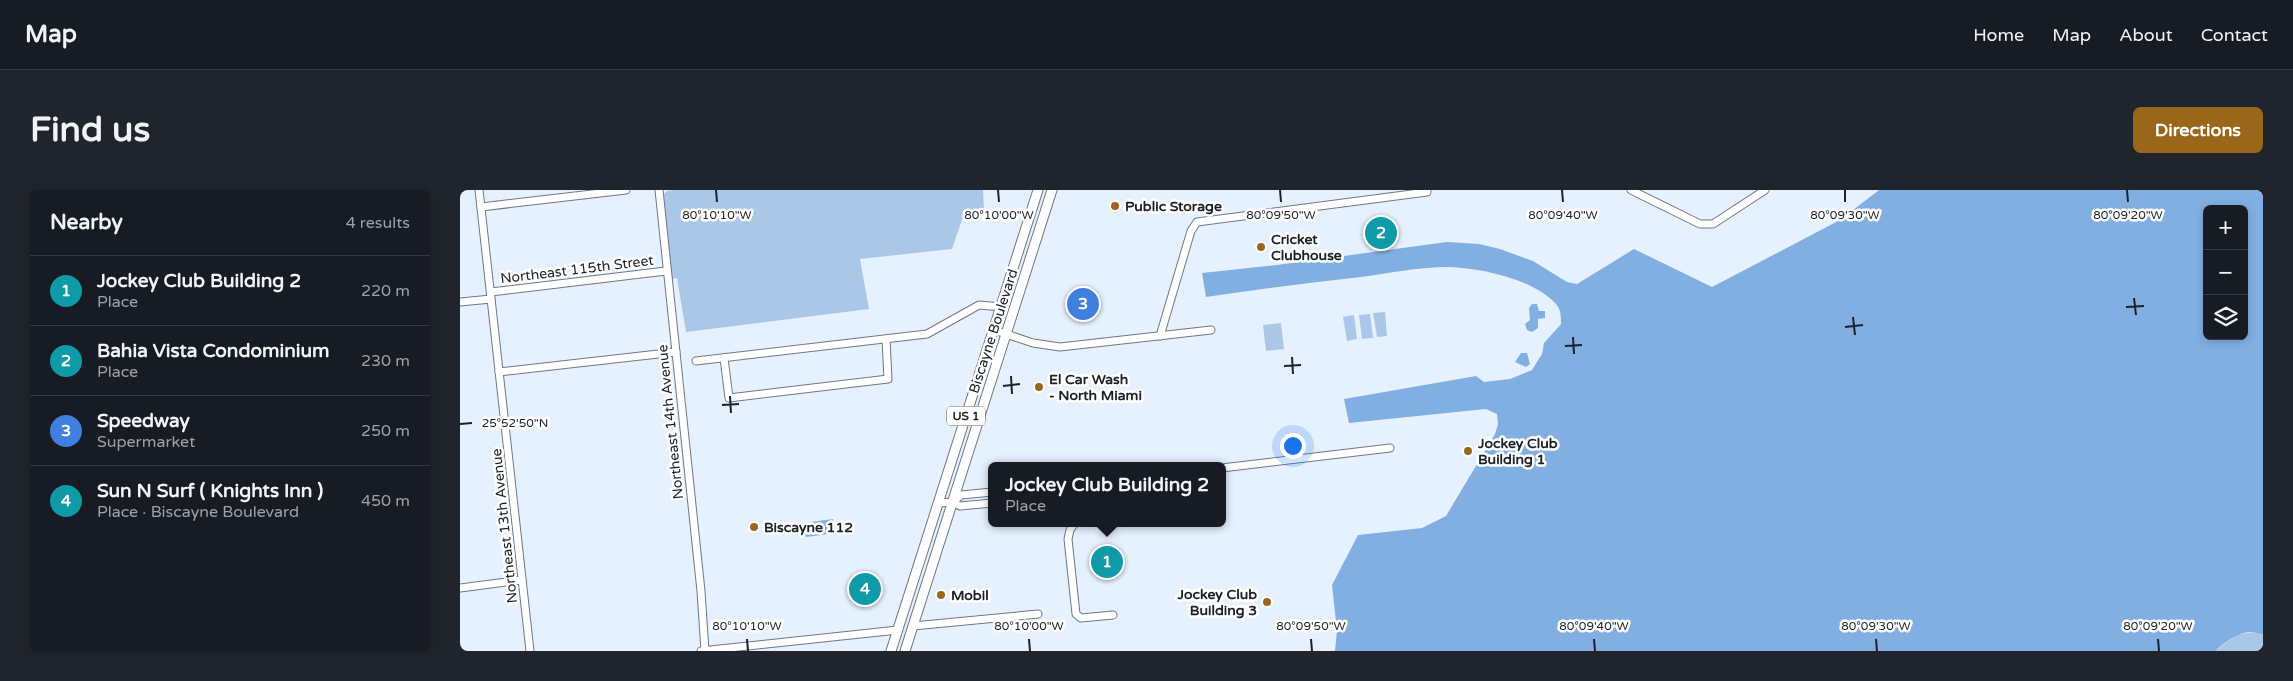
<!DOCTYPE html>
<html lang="en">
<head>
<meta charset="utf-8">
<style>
  :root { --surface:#171b24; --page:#20242c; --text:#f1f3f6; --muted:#9ea1a6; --line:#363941; --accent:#99661a }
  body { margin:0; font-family:"Varela Round",sans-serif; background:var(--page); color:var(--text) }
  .controls { position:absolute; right:15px; top:15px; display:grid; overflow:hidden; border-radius:8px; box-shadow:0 2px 8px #0003 }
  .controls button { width:45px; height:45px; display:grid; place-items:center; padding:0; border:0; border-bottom:1px solid var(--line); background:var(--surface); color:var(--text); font:25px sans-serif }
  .you { position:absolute; left:832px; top:255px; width:18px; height:18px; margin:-12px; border:4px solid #fff; border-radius:50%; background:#1a73e8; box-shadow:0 0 0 8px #1a73e833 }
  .badge { display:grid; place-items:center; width:32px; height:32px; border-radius:50%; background:var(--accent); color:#fff; font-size:16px; font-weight:700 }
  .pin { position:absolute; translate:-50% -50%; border:2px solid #fff; box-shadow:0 1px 5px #0006 }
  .popup { position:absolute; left:528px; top:272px; width:238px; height:65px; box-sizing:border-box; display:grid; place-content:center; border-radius:8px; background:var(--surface); filter:drop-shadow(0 1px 4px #0005); font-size:16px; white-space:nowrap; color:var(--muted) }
  .popup b { font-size:19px; color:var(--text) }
  .popup::after { content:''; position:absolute; left:50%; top:100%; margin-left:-10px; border:10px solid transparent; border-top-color:var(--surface) }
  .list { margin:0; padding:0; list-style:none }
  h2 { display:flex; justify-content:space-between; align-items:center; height:65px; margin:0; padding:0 20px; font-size:21px }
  h2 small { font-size:16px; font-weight:400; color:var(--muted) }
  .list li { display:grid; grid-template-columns:32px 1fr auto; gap:15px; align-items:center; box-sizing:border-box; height:70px; padding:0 20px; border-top:1px solid var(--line) }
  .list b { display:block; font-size:19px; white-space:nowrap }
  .list p { margin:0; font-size:16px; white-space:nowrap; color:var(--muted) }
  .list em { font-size:16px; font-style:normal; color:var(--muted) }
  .icon { flex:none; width:28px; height:28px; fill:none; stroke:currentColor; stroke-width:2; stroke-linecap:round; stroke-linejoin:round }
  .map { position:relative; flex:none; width:1803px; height:461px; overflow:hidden; border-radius:8px }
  header { display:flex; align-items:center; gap:30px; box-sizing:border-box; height:70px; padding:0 25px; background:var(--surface); border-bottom:1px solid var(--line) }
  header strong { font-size:24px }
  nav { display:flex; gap:28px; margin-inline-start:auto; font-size:18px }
  .intro { display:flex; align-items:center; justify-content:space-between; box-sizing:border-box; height:120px; padding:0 30px }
  h1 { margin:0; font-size:35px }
  .button { padding:12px 22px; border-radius:8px; background:var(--accent); color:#fff; font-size:18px; font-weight:700 }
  main { display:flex; gap:30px; padding:0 30px }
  aside { flex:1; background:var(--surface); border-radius:8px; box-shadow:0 2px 8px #0003 }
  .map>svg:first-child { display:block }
</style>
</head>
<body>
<header>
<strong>Map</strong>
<nav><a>Home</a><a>Map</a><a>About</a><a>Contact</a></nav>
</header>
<div class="intro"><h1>Find us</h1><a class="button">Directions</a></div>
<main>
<aside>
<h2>Nearby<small>4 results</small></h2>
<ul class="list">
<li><span class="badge" style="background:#0f9aa8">1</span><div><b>Jockey Club Building 2</b><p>Place</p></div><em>220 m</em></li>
<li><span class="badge" style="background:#0f9aa8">2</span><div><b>Bahia Vista Condominium</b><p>Place</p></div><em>230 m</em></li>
<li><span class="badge" style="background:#3f7fe0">3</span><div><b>Speedway</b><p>Supermarket</p></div><em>250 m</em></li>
<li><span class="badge" style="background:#0f9aa8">4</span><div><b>Sun N Surf ( Knights Inn )</b><p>Place · Biscayne Boulevard</p></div><em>450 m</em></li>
</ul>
</aside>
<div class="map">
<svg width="1803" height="461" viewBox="0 0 1803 461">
  <rect width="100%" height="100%" fill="#e6f1ff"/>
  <g fill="#abc7e7">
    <polygon points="213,0 523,0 524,22 504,24 492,59 400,69 409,119 226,142 217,88 212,89 203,5 207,1"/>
    <polygon points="925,122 927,146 917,147 913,123"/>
    <polygon points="910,124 913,148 902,149 899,125"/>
    <polygon points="894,125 897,149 887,151 883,127"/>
    <polygon points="821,133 824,159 806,161 803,135"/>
    <polygon points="1797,442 1803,445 1803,461 1755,461 1778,444"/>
  </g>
  <g fill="#82afe2" fill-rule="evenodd">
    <path d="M1419 0H1803V445C1784 436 1769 450 1755 461H875L877 440 872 395 898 345 962 338 986 326 1035 244 1038 234 1037 224 1026 219 889 233 884 209 1016 186 1024 192 1050 189 1072 180 1082 164 1084 153 1101 134C1101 126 1101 119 1095 113 1073 89 1020 78 989 77 960 77 930 83 901 87 850 93 798 99 746 107L742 83 817 75 987 52 1019 54 1040 59 1073 71 1107 92 1117 94 1174 59 1252 97 1380 30ZM1747 19H1784V146H1747Z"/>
    <polygon points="1072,114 1077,114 1079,121 1085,121 1085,128 1078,129 1078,138 1072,142 1067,140 1065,134 1070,130 1069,118"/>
    <polygon points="1061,163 1067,163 1070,174 1066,177 1055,172"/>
    <polygon points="373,329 375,343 346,347 344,333"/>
  </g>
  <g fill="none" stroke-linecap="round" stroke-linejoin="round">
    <g stroke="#6e7884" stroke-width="9">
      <g id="minor">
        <polyline points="19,0 70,461"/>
        <polyline points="199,0 241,401 245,461"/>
        <polyline points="1171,0 1240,34 1253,34 1305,0"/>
        <polyline points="21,17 166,0"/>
        <polyline points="31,102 206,81"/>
        <polyline points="0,112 31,109"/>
        <polyline points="534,140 573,153 600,157 751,140"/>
        <polyline points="700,146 731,41 737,32 967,2"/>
        <polyline points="264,168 269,208 428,189 426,149"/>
        <polyline points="236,171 467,144 519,115 541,117"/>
        <polyline points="39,182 216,162"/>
        <polyline points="762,278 930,258"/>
        <polyline points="493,312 501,305 532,302"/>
        <polyline points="479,313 493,312 500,316 532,313"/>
        <polyline points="615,333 610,340 608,349 616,424 621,428 653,425"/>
        <polyline points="0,398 62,390"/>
        <polyline points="453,436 578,424"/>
        <polyline points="241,461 438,440"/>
      </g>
    </g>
    <g stroke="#6e7884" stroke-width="11">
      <g id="major">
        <polyline points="431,461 578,0"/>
        <polyline points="445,461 592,0"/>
      </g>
    </g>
    <use href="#minor" stroke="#fff" stroke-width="7"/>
    <use href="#major" stroke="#fff" stroke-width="9"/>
  </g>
  <path fill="none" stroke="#1c2125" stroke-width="2" d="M256 0 257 12M538 0 539 12M820 0 821 12M1102 0 1103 12M1385 0V12M1667 0 1668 12M1674 108 1676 125M1666 117 1684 116M1393 127 1395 145M1385 137 1403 135M1113 147 1114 164M1105 156 1122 155M832 167 833 184M824 176 841 175M551 186 552 204M543 196 560 194M270 206 271 223M262 215 279 214M0 234 12 233M287 449 288 461M569 449 570 461M851 449 852 461M1134 449 1135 461M1416 449 1417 461M1698 449 1699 461"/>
  <g fill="#99661a" stroke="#fff" stroke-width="2">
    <circle cx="655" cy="16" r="5"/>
    <circle cx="801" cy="57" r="5"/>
    <circle cx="579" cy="197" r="5"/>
    <circle cx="1008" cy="261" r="5"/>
    <circle cx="294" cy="337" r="5"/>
    <circle cx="481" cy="405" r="5"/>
    <circle cx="807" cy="412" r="5"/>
  </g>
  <g text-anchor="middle" stroke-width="5" stroke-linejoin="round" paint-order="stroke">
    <rect fill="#fff" stroke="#606466" stroke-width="1" x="487" y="216.5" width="38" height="19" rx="4"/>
    <g font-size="12" font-weight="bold" fill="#1c2125">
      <text x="506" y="230">US 1</text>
    </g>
    <g font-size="14" font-weight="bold" fill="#1c2125" stroke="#fff" text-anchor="start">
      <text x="665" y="21">Public Storage</text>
      <text x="811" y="54">Cricket<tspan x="811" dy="16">Clubhouse</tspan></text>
      <text x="589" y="194">El Car Wash<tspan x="589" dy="16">- North Miami</tspan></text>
      <text x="1018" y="258">Jockey Club<tspan x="1018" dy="16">Building 1</tspan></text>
      <text x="304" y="342">Biscayne 112</text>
      <text x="797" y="409" text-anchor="end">Jockey Club<tspan x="797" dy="16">Building 3</tspan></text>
      <text x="491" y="410">Mobil</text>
    </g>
    <g font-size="14" fill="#1c2125" stroke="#fff">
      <text transform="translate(117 79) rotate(-7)" y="5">Northeast 115th Street</text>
      <text transform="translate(533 141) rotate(-72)" y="5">Biscayne Boulevard</text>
      <text transform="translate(210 232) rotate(-96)" y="5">Northeast 14th Avenue</text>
      <text transform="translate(44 336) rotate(-96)" y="5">Northeast 13th Avenue</text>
    </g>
  </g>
  <g font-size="12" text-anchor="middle" fill="#1c2125" stroke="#fff" stroke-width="5" stroke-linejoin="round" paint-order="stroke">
    <text x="821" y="29">80°09'50"W</text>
    <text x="1385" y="29">80°09'30"W</text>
    <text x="1668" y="29">80°09'20"W</text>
    <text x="257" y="29">80°10'10"W</text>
    <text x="539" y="29">80°10'00"W</text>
    <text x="1103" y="29">80°09'40"W</text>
    <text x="55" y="237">25°52'50"N</text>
    <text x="287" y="440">80°10'10"W</text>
    <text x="569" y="440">80°10'00"W</text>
    <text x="851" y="440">80°09'50"W</text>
    <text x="1134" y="440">80°09'40"W</text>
    <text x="1416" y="440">80°09'30"W</text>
    <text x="1698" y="440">80°09'20"W</text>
  </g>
</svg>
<div class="controls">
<button>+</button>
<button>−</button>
<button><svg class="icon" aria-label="layers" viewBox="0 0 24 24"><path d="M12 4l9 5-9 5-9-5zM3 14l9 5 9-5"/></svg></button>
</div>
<div class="you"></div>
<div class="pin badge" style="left:647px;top:372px;background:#0f9aa8">1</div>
<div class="popup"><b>Jockey Club Building 2</b>Place</div>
<div class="pin badge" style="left:921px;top:43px;background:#0f9aa8">2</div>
<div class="pin badge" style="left:623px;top:114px;background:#3f7fe0">3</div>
<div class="pin badge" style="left:405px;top:399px;background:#0f9aa8">4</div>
</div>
</main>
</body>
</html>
